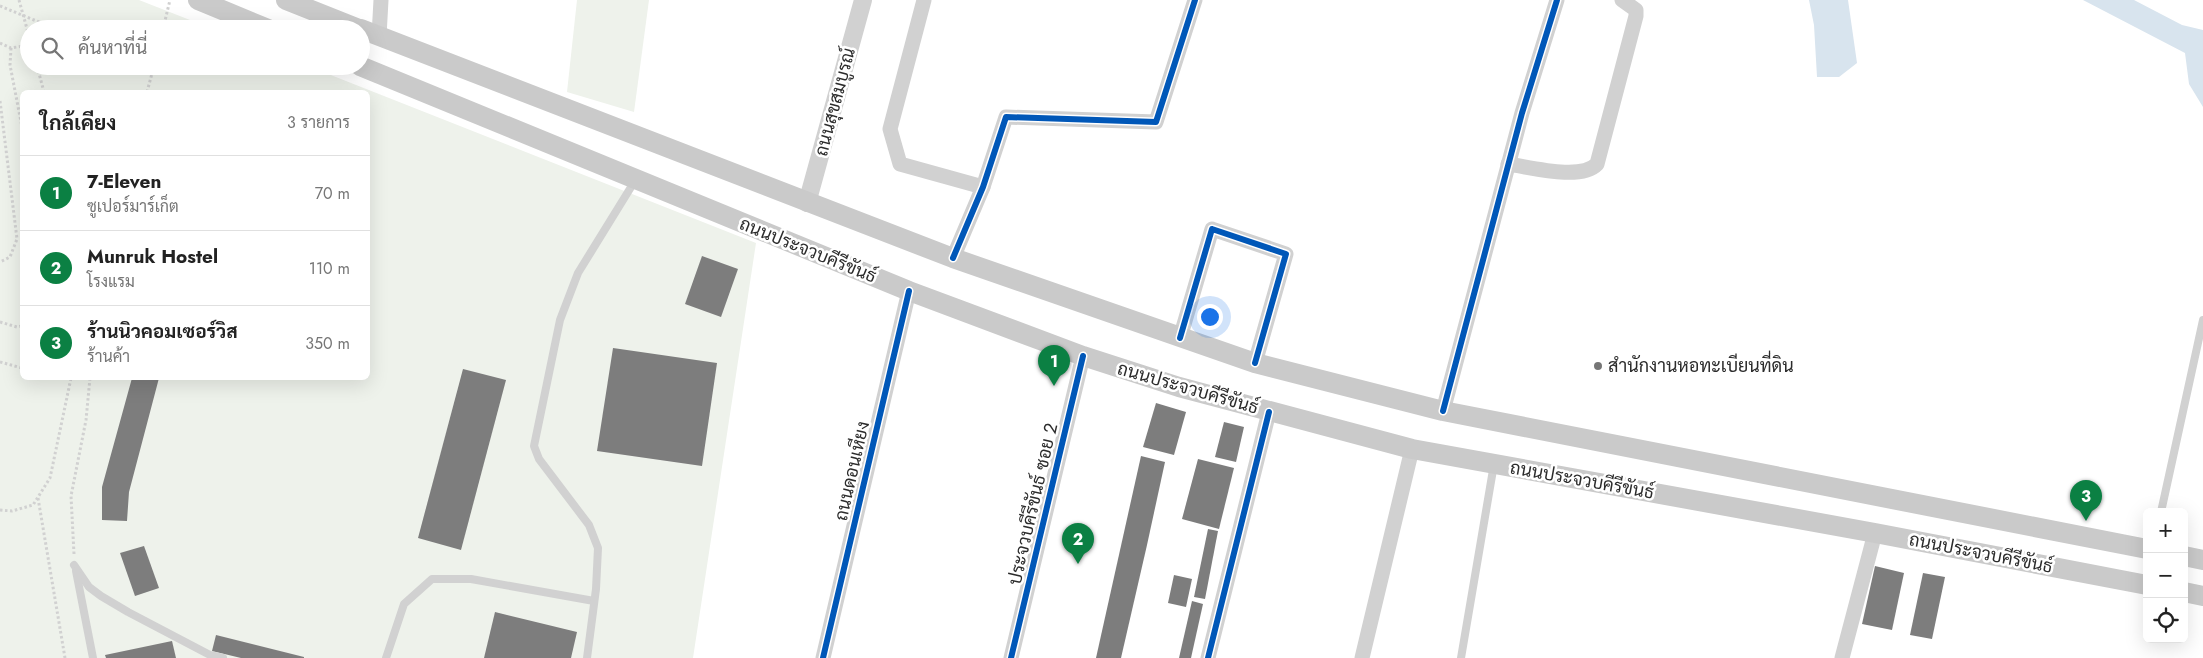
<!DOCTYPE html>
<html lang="th">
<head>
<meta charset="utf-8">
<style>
  :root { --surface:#fff; --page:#f2f2f2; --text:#222; --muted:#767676; --line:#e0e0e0; --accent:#0b8043 }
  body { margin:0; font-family:Jost,Sarabun,sans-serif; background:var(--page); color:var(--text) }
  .controls { position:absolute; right:15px; bottom:15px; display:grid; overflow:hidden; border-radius:8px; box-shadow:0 5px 20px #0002 }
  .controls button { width:45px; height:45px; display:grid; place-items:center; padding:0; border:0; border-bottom:1px solid var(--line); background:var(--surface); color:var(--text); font:25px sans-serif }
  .you { position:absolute; left:1209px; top:316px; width:18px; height:18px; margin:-12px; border:4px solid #fff; border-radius:50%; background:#1a73e8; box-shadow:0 0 0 8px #1a73e833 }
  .badge { display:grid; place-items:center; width:32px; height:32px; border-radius:50%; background:var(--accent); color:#fff; font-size:16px; font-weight:700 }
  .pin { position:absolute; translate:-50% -41px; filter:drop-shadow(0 1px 2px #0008) }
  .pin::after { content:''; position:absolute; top:26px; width:18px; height:15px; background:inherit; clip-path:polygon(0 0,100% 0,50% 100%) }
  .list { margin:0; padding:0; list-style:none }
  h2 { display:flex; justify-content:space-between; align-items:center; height:65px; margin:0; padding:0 20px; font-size:21px }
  h2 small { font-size:16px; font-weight:400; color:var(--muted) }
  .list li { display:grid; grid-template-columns:32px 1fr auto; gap:15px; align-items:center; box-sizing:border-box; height:75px; padding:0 20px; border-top:1px solid var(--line) }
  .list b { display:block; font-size:19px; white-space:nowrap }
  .list p { margin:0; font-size:16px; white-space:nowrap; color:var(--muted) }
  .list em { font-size:16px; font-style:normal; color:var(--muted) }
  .icon { flex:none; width:28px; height:28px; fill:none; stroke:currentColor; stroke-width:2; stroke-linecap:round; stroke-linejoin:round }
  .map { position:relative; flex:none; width:2203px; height:658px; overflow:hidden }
  .search { position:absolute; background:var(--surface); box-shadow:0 5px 20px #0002; left:20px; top:20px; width:350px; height:55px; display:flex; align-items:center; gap:12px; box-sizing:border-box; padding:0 18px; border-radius:28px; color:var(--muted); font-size:19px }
  .panel { position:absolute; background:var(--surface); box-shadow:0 5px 20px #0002; left:20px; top:90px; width:350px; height:290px; border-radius:8px }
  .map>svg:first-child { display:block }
</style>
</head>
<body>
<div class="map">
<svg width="2203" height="658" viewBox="0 0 2203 658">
  <rect width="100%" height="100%" fill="#fff"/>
  <g fill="#eef2eb" fill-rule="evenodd">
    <path d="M0 0H139L213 29H29V66H308L756 243 693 658H0ZM22 92H368V378H22Z"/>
    <polygon points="577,0 649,0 634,112 567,92"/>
  </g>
  <g fill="#d8e4ee">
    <polygon points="1809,0 1848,0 1857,63 1839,77 1817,77 1814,25"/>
    <polygon points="2083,0 2134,0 2182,25 2203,30 2203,107 2189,84 2185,53"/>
  </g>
  <g fill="#7d7d7d">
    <polygon points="702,256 738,269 721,317 685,304"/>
    <polygon points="613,348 717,363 702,466 597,451"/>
    <polygon points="463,369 506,380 461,550 418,538"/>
    <polygon points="132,378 159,378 129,492 127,521 102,520 102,487"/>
    <polygon points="1156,403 1186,412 1174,455 1143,447"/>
    <polygon points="1224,422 1244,427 1236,462 1215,457"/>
    <polygon points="1141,456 1165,462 1147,545 1121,658 1096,658"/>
    <polygon points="1198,459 1234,468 1219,529 1182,519"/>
    <polygon points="1208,529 1218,531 1205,599 1194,597"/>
    <polygon points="144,546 159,588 135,596 120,553"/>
    <polygon points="1875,566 1904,573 1892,630 1862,624"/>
    <polygon points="1923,573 1945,577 1932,639 1910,635"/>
    <polygon points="1174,575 1192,579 1186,607 1168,603"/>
    <polygon points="1192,601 1203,604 1191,658 1179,658"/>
    <polygon points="495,612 577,632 571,658 484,658"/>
    <polygon points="216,635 304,657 304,658 241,658 212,651"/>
    <polygon points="172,641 176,658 106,658 105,655"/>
  </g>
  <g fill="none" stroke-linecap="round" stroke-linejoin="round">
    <g stroke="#d1d1d1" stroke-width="3" stroke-dasharray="2.5 2.5" stroke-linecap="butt">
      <polyline points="19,0 29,36"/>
      <polyline points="0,6 56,29"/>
      <polyline points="163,29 170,0"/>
      <polyline points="0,43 11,48 29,45"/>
      <polyline points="11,48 10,65 22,127"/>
      <polyline points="37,66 44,92"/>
      <polyline points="143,66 153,70"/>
      <polyline points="147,92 154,66"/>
      <polyline points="0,101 17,239 10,257 0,262"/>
      <polyline points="0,322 17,327 22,326"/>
      <polyline points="0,362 22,368"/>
      <polyline points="38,498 65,658"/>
      <polyline points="0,510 12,511 33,505 50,478 71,378"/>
      <polyline points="74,554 71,496 86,420 90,378"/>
    </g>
    <g stroke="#d1d1d1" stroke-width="8">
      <polyline points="2161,512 2203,320"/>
      <polyline points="74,565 89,587 101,596 128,612 210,655 223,658"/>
      <polyline points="76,571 93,658"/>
      <polyline points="386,658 404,604 432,579 471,579 594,601"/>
      <polyline points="587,658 596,589 598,548 589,525 539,459 534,446 560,320 578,273 636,179"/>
      <polyline points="1461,658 1494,464"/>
    </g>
    <g stroke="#d1d1d1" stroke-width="15">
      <polyline points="924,0 890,129 900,164 983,187"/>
      <polyline points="379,36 381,0"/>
      <path d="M1508 164C1530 167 1581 181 1597 164L1636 16V10L1622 0"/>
      <polyline points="953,258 983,187 1006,117 1156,122 1195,0"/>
      <polyline points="1180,338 1212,229 1286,254 1255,363"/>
      <polyline points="1443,411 1522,113 1557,0"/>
      <polyline points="823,658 909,291"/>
      <polyline points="1011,658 1083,356"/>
      <polyline points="1208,658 1269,412"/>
      <polyline points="1362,658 1412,449"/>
      <polyline points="1842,658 1875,533"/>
    </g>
    <polyline stroke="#d1d1d1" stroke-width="18" points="807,203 863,0"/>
    <g stroke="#cacaca" stroke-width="20">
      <polyline points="198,0 268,29"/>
      <polyline points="286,0 359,29"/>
      <polyline points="361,29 953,258 1255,363 1443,411 2147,549"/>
      <polyline points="360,66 909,291 1083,356 1179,387 1412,449 1875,533 2147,585"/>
      <polyline points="2184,556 2203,560"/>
      <polyline points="2184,592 2203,596"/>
    </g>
    <g stroke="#fff" stroke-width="9">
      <g id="cycleway">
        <polyline points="953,258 983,187 1006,117 1156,122 1195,0"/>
        <polyline points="1180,338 1212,229 1286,254 1255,363"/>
        <polyline points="1443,411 1522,113 1557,0"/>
        <polyline points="823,658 909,291"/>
        <polyline points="1011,658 1083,356"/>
        <polyline points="1208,658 1269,412"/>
      </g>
    </g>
    <use href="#cycleway" stroke="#0057b8" stroke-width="6"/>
  </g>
  <circle fill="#767676" stroke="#fff" stroke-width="2" cx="1598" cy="366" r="5"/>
  <g text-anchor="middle" stroke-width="5" stroke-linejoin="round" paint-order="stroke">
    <g font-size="18" fill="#2c2c2c" stroke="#fff">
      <text transform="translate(835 102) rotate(-75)" y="6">ถนนสุขสมบูรณ์</text>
      <text transform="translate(808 250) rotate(22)" y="6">ถนนประจวบคีรีขันธ์</text>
      <text transform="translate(1188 388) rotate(16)" y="6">ถนนประจวบคีรีขันธ์</text>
      <text transform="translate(852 471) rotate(-77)" y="6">ถนนดอนเหียง</text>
      <text transform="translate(1582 480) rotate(10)" y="6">ถนนประจวบคีรีขันธ์</text>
      <text transform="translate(1033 504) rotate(-77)" y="6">ประจวบคีรีขันธ์ ซอย 2</text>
      <text transform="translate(1981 553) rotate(11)" y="6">ถนนประจวบคีรีขันธ์</text>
    </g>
    <g font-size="18" fill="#2c2c2c" stroke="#fff" text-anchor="start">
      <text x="1608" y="372">สำนักงานหอทะเบียนที่ดิน</text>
    </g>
  </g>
</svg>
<div class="controls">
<button>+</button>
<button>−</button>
<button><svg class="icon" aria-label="locate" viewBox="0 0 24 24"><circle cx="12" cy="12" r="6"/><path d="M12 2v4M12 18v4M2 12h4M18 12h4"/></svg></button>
</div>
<div class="you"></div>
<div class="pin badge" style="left:1054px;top:386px">1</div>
<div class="pin badge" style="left:1078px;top:564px">2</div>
<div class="pin badge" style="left:2086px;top:521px">3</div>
<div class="search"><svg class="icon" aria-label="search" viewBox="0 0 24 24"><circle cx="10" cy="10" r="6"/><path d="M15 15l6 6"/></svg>ค้นหาที่นี่</div>
<section class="panel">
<h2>ใกล้เคียง<small>3 รายการ</small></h2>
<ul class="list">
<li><span class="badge">1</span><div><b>7-Eleven</b><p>ซูเปอร์มาร์เก็ต</p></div><em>70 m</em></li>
<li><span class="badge">2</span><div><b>Munruk Hostel</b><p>โรงแรม</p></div><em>110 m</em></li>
<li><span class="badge">3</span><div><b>ร้านนิวคอมเซอร์วิส</b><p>ร้านค้า</p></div><em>350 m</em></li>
</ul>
</section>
</div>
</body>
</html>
